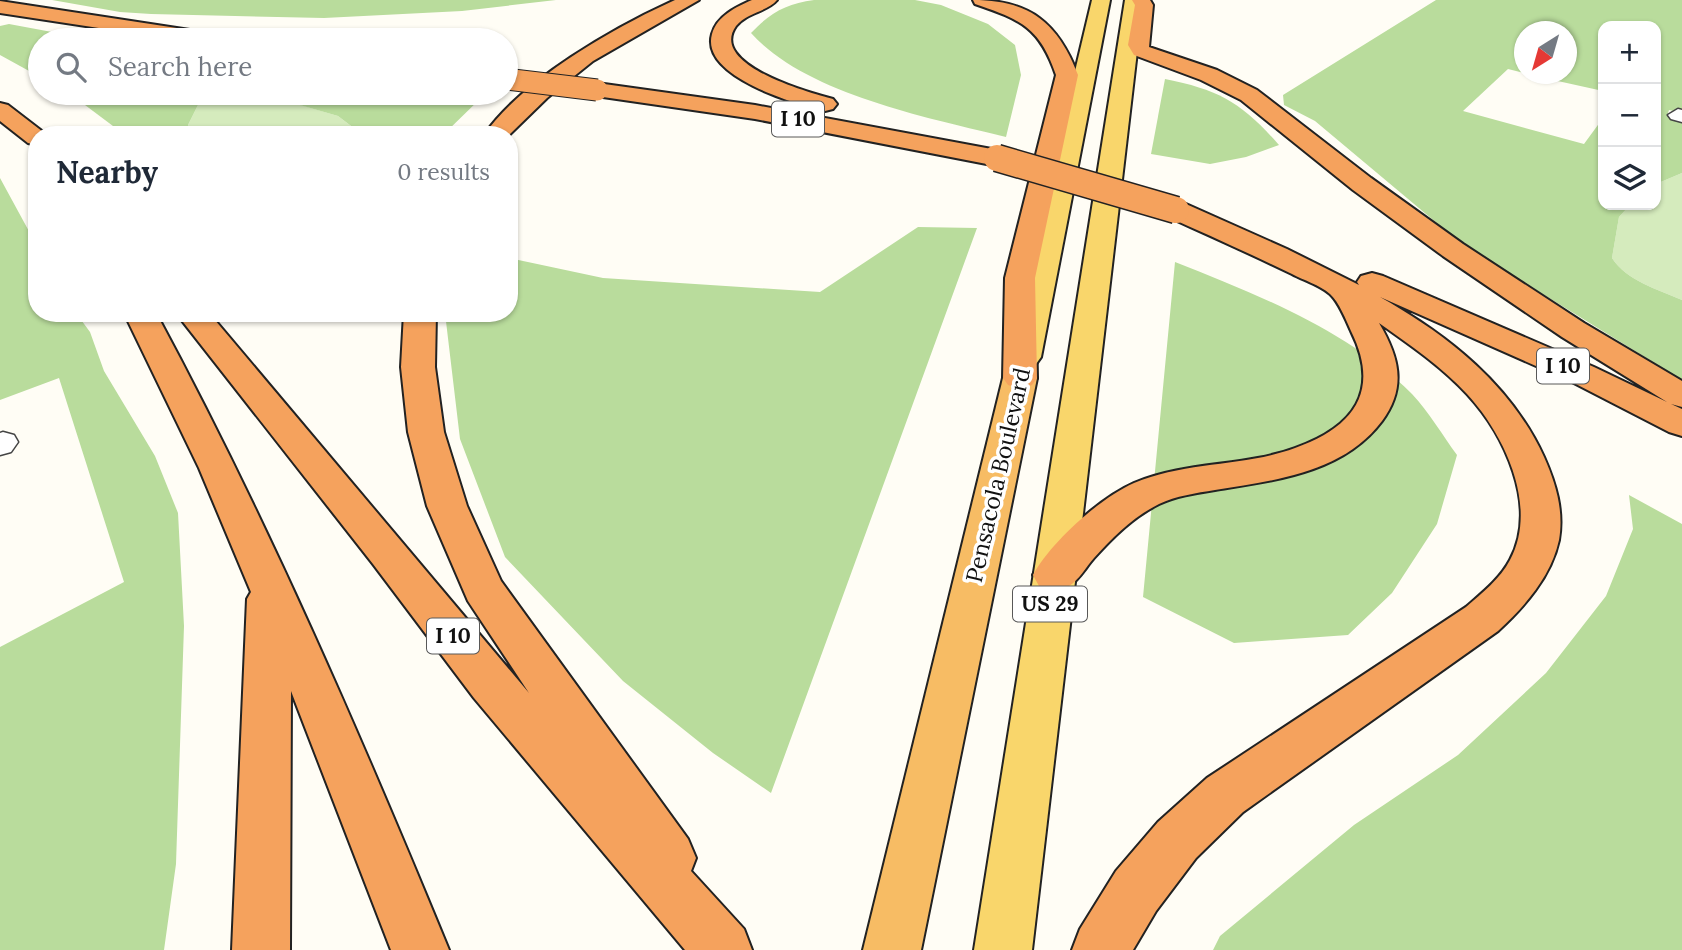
<!DOCTYPE html>
<html lang="en">
<head>
<meta charset="utf-8">
<style>
  :root { --surface:#fff; --page:#f6f6f7; --text:#1f2937; --muted:#747a83; --line:#e0e1e3 }
  body { margin:0; font-family:Lora,serif; background:var(--page); color:var(--text) }
  .controls { position:absolute; right:21px; top:21px; display:grid; overflow:hidden; border-radius:14px; box-shadow:0 2px 5px #0004 }
  .controls button { width:63px; height:63px; display:grid; place-items:center; padding:0; border:0; border-bottom:2px solid var(--line); background:var(--surface); color:var(--text); font:35px sans-serif }
  .compass { position:absolute; left:1514px; top:21px; width:63px; height:63px; border-radius:50%; background:var(--surface); box-shadow:0 2px 5px #0004; rotate:217deg }
  .list { margin:0; padding:0; list-style:none }
  h2 { display:flex; justify-content:space-between; align-items:center; height:91px; margin:0; padding:0 28px; font-size:30px }
  h2 small { font-size:23px; font-weight:400; color:var(--muted) }
  .icon { flex:none; width:38px; height:38px; fill:none; stroke:currentColor; stroke-width:2; stroke-linecap:round; stroke-linejoin:round }
  .map { position:relative; flex:none; width:1682px; height:950px; overflow:hidden }
  .search { position:absolute; background:var(--surface); box-shadow:0 2px 5px #0004; left:28px; top:28px; width:490px; height:77px; display:flex; align-items:center; gap:18px; box-sizing:border-box; padding:0 24px; border-radius:38px; color:var(--muted); font-size:26px }
  .panel { position:absolute; background:var(--surface); box-shadow:0 2px 5px #0004; left:28px; top:126px; width:490px; height:196px; border-radius:28px }
  .map>svg:first-child { display:block }
</style>
</head>
<body>
<div class="map">
<svg width="1682" height="950" viewBox="0 0 1682 950">
  <rect width="100%" height="100%" fill="#fffdf5"/>
  <g fill="#d5ebbd">
    <polygon points="195,93 285,93 294,103 338,116 363,135 194,135 188,125 198,105"/>
    <path d="M1682 173V300C1657 289 1627 281 1612 258L1619 217 1630 205H1656V184Z"/>
  </g>
  <g fill="#b9dc9c">
    <polygon points="52,0 556,0 462,11 324,18 151,14 120,12"/>
    <path d="M814 0H915L941 5 988 24 1015 45 1021 75 1006 137C929 118 805 94 751 33 771 12 786 4 814 0Z"/>
    <path d="M1436 0H1682V113L1669 110 1667 116 1682 120V173L1656 184V26H1603V91L1526 74H1566V32H1524V73L1508 69 1463 111 1584 144 1603 118V205H1630L1619 217 1612 258C1627 281 1657 289 1682 300V380L1463 245 1315 121 1284 105 1283 95Z"/>
    <polygon points="9,24 95,40 40,40 40,77 0,55 0,26"/>
    <path d="M1165 79C1220 90 1242 103 1279 145L1246 157 1210 164 1151 154Z"/>
    <polygon points="69,93 195,93 198,105 188,125 194,135 125,135"/>
    <polygon points="285,93 448,93 483,96 443,135 363,135 338,116 293,103"/>
    <polygon points="0,178 37,246 37,313 76,313 90,332 104,371 155,456 178,513 184,626 176,864 164,950 0,950 0,647 124,582 59,378 0,400"/>
    <polygon points="918,227 977,228 771,793 713,753 623,681 505,557 460,439 445,313 509,313 509,258 603,278 820,292"/>
    <path d="M1175 262C1258 295 1348 330 1412 394 1429 412 1443 436 1457 455L1437 524 1392 593 1348 635 1234 643 1143 597Z"/>
    <polygon points="1629,495 1682,524 1682,950 1213,950 1220,936 1354,825 1458,755 1546,673 1606,596 1633,529"/>
  </g>
  <g fill="none" stroke-linecap="round" stroke-linejoin="round">
    <g stroke="#444" stroke-width="3">
      <g id="minor">
        <polygon points="1678,109 1682,110 1682,122 1671,119 1668,115"/>
        <polygon points="3,432 14,435 18,442 11,452 0,455 0,433"/>
      </g>
    </g>
    <g stroke="#222" stroke-width="4">
      <g id="primary">
        <polygon points="1092,0 1110,0 1041,357 1036,364 1024,367 1012,364 1007,357"/>
        <polygon points="1125,0 1143,0 1032,950 974,950"/>
      </g>
    </g>
    <g stroke="#222" stroke-width="4">
      <polygon id="trunk" points="1020,367 1032,371 1037,378 921,950 863,950 1003,378 1008,371"/>
    </g>
    <g stroke="#222" stroke-width="4">
      <g id="motorway">
        <path d="M675 0H699L593 61 547 98 509 135H484C522 80 615 27 675 0Z"/>
        <path d="M752 0H777C767 12 747 12 736 26 708 65 810 93 833 99L837 104 833 109 825 111C796 104 700 77 712 34 717 16 736 7 752 0Z"/>
        <path d="M973 0C1030 0 1058 23 1078 75L1035 278 1037 378 1032 385 1020 389 1008 385 1003 378 1005 278 1056 75C1040 28 1022 20 975 4Z"/>
        <path d="M1132 0H1150L1153 5 1149 47 1217 70 1257 90 1371 178 1463 244 1584 323 1682 381V407L1671 404 1682 409V436L1669 432 1570 381 1380 297C1448 335 1511 385 1544 457 1556 484 1564 511 1559 540 1551 577 1524 607 1498 631L1243 812 1196 858 1156 911 1133 950H1072L1080 929 1116 871 1158 822 1207 778 1466 607C1482 593 1500 579 1510 560 1539 506 1504 434 1467 394 1441 366 1410 345 1379 323 1399 357 1407 387 1382 421 1343 473 1276 480 1215 490 1196 493 1176 496 1159 504 1133 517 1113 537 1094 558 1086 567 1079 580 1069 586 1059 593 1049 590 1039 586L1033 575C1051 542 1100 498 1134 483 1186 461 1244 467 1295 448 1354 427 1381 391 1351 331 1346 320 1339 302 1330 294 1320 285 1303 280 1292 274 1251 254 1208 235 1166 216L1162 210 1166 204 1176 202 1186 204 1287 249 1359 285 1357 282 1361 276 1372 273 1383 276 1594 367 1667 402 1562 337 1443 256 1353 190 1241 100 1201 80 1134 55 1128 45 1135 5Z"/>
        <polygon points="0,1 216,34 223,36 226,40 178,40 0,13"/>
        <polygon points="597,83 755,105 997,150 1006,153 1010,158 1006,163 997,166 755,119 589,95 586,90 589,85"/>
        <polygon points="0,103 8,105 47,135 37,135 37,145 28,143 0,121"/>
        <path d="M124 313H156C267 519 360 734 449 950H391L291 691 290 950H232L247 599 251 592 199 468Z"/>
        <polygon points="176,313 209,313 529,693 468,601 427,506 408,432 401,367 404,313 436,313 435,367 444,432 467,506 501,581 688,839 696,858 691,871 744,929 752,950 685,950 474,698 373,564"/>
      </g>
    </g>
    <use href="#minor" fill="#fff" fill-rule="evenodd"/>
    <use href="#primary" fill="#f9d66b" fill-rule="evenodd"/>
    <use href="#trunk" fill="#f7bc64" fill-rule="evenodd"/>
    <use href="#motorway" fill="#f5a25d" fill-rule="evenodd"/>
    <g stroke="#222" stroke-width="23" stroke-linecap="butt">
      <polyline id="motorway-bridge-far1" points="506,79 597,90"/>
    </g>
    <g stroke="#222" stroke-width="29" stroke-linecap="butt">
      <polyline id="motorway-bridge" points="997,158 1176,210"/>
    </g>
    <use href="#motorway-bridge-far1" stroke="#f5a25d" stroke-width="21"/>
    <use href="#motorway-bridge" stroke="#f5a25d" stroke-width="26"/>
  </g>
  <g text-anchor="middle" stroke-width="7" stroke-linejoin="round" paint-order="stroke">
    <g fill="#fff" stroke="#585858" stroke-width="2">
      <rect x="772" y="101.5" width="52" height="35" rx="5"/>
      <rect x="1537" y="348.5" width="52" height="35" rx="5"/>
      <rect x="1013" y="586.5" width="74" height="35" rx="5"/>
      <rect x="427" y="618.5" width="52" height="35" rx="5"/>
    </g>
    <g font-size="21" font-weight="bold" fill="#111">
      <text x="798" y="126">I 10</text>
      <text x="1563" y="373">I 10</text>
      <text x="1050" y="611">US 29</text>
      <text x="453" y="643">I 10</text>
    </g>
    <g font-size="23" fill="#111" stroke="#fff">
      <text transform="translate(998 475) rotate(-77)" y="8">Pensacola Boulevard</text>
    </g>
  </g>
</svg>
<div class="controls">
<button>+</button>
<button>−</button>
<button><svg class="icon" aria-label="layers" viewBox="0 0 24 24"><path d="M12 4l9 5-9 5-9-5zM3 14l9 5 9-5"/></svg></button>
</div>
<svg class="compass" viewBox="-18 -18 36 36"><path d="M0-13l5 13h-10z" fill="#e53935"/><path d="M0 13l5-13h-10z" fill="#747a83"/></svg>
<div class="search"><svg class="icon" aria-label="search" viewBox="0 0 24 24"><circle cx="10" cy="10" r="6"/><path d="M15 15l6 6"/></svg>Search here</div>
<section class="panel">
<h2>Nearby<small>0 results</small></h2>
<ul class="list">
</ul>
</section>
</div>
</body>
</html>
